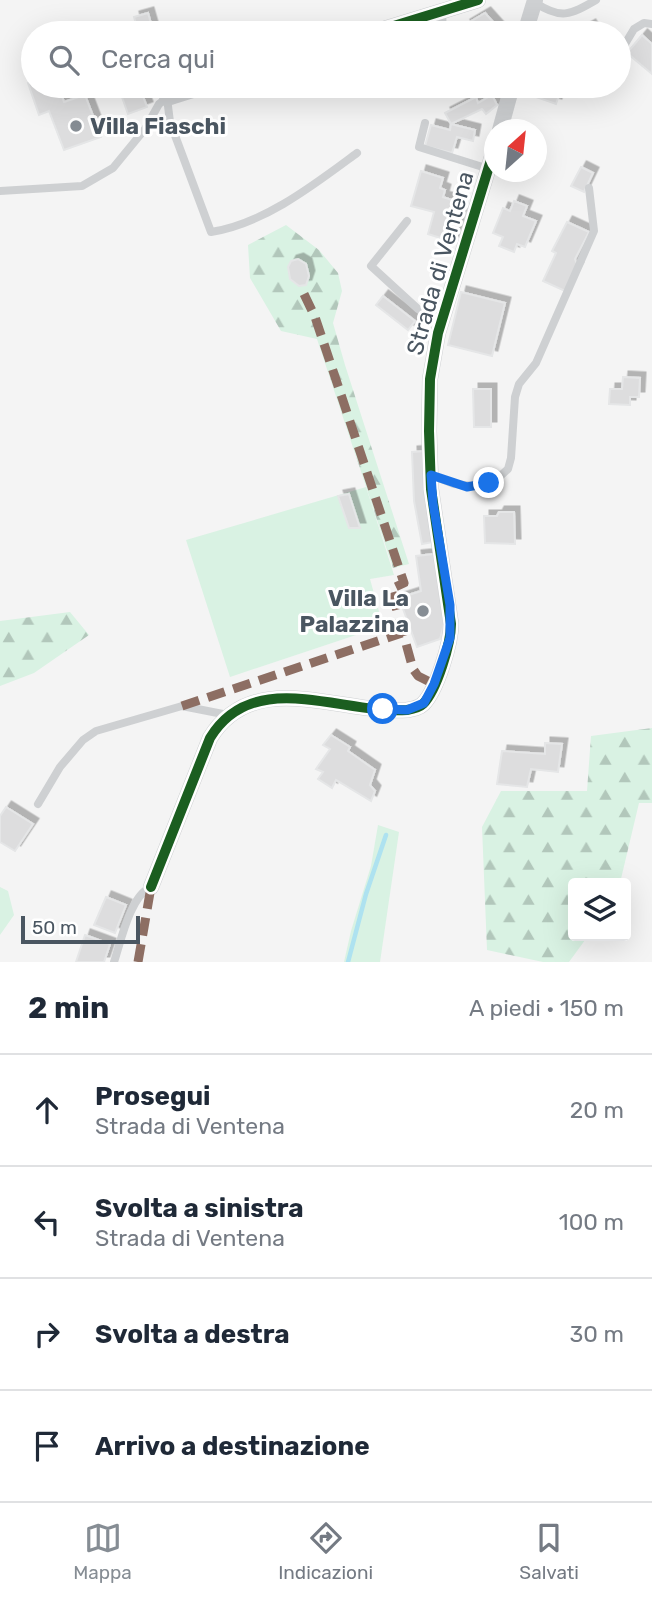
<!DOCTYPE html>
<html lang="it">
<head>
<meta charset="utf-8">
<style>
  :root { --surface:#fff; --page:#f6f6f7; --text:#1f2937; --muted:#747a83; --line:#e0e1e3; --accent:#868d94 }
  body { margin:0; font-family:Rubik,sans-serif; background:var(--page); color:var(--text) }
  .controls { position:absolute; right:21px; bottom:21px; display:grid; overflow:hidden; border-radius:7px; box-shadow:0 7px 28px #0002 }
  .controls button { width:63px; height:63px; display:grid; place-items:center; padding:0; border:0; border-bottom:2px solid var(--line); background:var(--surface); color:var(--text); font:35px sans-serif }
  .compass { position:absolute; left:484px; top:119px; width:63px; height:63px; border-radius:50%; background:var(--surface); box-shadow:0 7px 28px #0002; rotate:27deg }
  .scale { position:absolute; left:21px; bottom:18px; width:119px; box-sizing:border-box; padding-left:7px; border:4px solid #4a5661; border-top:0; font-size:19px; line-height:24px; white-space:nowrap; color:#4a5661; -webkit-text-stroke:5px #fff; paint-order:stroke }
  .stop { position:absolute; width:21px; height:21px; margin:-16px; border:5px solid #1a73e8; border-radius:50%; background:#fff }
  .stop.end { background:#1a73e8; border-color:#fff; box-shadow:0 2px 7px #0008 }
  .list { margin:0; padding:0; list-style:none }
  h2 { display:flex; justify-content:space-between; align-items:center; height:91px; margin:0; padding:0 28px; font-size:30px }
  h2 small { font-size:23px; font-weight:400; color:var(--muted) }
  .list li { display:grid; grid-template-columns:46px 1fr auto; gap:21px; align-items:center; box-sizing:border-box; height:112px; padding:0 28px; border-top:2px solid var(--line) }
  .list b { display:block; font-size:26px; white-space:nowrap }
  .list p { margin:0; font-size:23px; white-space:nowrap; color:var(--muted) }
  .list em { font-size:23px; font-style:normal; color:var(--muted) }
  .icon { flex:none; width:38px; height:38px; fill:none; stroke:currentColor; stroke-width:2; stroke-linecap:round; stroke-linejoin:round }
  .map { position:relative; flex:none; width:652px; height:962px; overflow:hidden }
  .search { position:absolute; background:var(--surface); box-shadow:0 7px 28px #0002; left:21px; right:21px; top:21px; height:77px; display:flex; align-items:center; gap:18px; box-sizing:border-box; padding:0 24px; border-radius:38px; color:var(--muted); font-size:26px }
  .sheet { height:539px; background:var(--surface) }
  nav { display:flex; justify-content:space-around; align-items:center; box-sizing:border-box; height:98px; border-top:2px solid var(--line); background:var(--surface); font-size:19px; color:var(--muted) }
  nav a { display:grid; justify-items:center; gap:4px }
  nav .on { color:var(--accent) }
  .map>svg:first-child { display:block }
</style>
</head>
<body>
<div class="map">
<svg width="652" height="962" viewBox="0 0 652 962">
  <defs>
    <pattern id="forest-firs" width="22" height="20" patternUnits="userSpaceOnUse" patternTransform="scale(1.75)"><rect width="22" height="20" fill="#d9f2e3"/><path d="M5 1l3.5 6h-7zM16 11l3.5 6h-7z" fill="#b2c7bb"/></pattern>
    <filter id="shadow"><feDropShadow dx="5.5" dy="-5.5" stdDeviation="0" flood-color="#0004"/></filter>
  </defs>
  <rect width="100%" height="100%" fill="#f4f4f4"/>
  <g fill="#d9f2e3">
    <polygon points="366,487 394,575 370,579 383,626 230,677 186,540"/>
    <polygon points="378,825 399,832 380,962 344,962 351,931 371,866"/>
    <polygon points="0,887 8,891 14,915 0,935"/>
  </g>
  <g fill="url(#forest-firs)">
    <polygon points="286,225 319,250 338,273 342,291 333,323 345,365 409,564 393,568 317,339 281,331 250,278 248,245"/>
    <polygon points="70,612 89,635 34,673 0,686 0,621"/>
    <polygon points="652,728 652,803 639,803 620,883 573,883 573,936 588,936 569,962 543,962 487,950 482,827 501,791 587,791 591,736"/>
  </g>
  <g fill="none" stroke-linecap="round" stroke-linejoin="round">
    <polyline stroke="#aee2f0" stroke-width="4.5" points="348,962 366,894 386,835"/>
  </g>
  <g fill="#ddddde" stroke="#e5e6e7" stroke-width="2" filter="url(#shadow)">
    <polygon points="148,13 152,27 138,31 134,17"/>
    <polygon points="485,13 503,33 459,33 466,27 465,25"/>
    <polygon points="590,25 595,33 576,33"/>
    <polygon points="642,35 652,44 652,74 627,53"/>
    <polygon points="33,81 33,86 63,86 59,87 64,102 85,95 101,137 64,150 49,111 39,115 28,83"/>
    <polygon points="118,86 139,86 147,107 128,114"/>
    <polygon points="537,86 562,86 556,104 533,96"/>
    <polygon points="583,86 605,86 591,93"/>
    <polygon points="492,95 497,105 486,114 482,109 451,124 445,113 476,97 478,103"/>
    <polygon points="451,124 475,130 473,141 457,137 452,153 425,146 431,125 450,130"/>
    <polygon points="581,167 593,173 584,192 571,186"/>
    <polygon points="421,171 443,178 440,188 445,190 443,197 458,202 455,212 461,214 453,242 428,234 434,212 411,206"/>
    <polygon points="507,172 530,172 528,178"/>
    <polygon points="514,201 527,206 523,216 536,221 525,247 517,244 514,252 499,246 503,237 493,233 503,208 510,211"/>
    <polygon points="567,222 589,232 575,259 578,267 565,291 543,281 556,253 552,251"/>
    <polygon points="298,259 306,264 309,276 306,285 299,286 290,279 288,267 291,261"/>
    <polygon points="461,292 505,303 492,356 448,345"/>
    <polygon points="383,296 415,321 408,330 376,305"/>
    <polygon points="623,377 640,378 639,397 630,397 630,405 609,404 610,389 622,389"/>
    <polygon points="473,389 491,389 491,427 474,427"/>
    <polygon points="425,451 433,542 422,544 414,501 412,452"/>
    <polygon points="349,494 360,528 349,528 338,496"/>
    <polygon points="499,512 514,512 515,544 485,543 484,516 497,516"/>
    <polygon points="434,554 444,624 440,639 417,647 399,598 421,591 416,556"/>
    <polygon points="331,735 350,747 348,751 375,770 370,785 375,791 371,801 336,780 332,788 318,779 323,772 316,769 330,749 323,745"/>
    <polygon points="545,743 562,744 558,772 531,769 527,787 497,784 502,751 545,754"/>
    <polygon points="6,807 33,824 15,851 0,842 0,816"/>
    <polygon points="106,897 126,905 115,933 94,925"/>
    <polygon points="85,935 110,944 104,962 76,962"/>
  </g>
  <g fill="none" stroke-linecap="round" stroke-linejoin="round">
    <g stroke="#ced0d2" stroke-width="8">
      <path d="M534 2C561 20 570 15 596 0"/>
      <polyline points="442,11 443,33"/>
      <polyline points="619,54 634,29 644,23 652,24"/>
      <polyline points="425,123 419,147 489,169"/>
      <path d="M0 191 82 186 113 168 145 129 159 104 167 98 170 122 211 232C264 224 315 184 357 153"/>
      <polyline points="407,221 371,266 418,309 440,324"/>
      <polyline points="431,475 454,484 475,486 495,481 508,469 511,458 515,397 519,384 536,363 594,231 589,188"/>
      <polyline points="38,804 60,767 83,740 96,731 182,706 228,715"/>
      <path d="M114 962C121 941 130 896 151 887"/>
    </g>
    <g stroke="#ced0d2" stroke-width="16">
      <polyline points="371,33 478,0"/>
      <polyline points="525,33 535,0"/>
      <polyline points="167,98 205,86"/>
      <polyline points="500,130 512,86"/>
      <path d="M151 887 210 738C254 666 342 715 407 710 413 709 419 708 423 704 437 690 451 643 451 624L431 489 429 431 430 379 438 333 494 150"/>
    </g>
    <g stroke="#8d6e63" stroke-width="9" stroke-dasharray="18 9" stroke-linecap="butt">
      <polyline points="304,294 315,317 404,583 391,589 413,669 418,676 434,684"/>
      <polyline points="182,706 402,633"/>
      <polyline points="138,962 151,887"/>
    </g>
    <g stroke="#fff" stroke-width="15">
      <g id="cycleway">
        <polyline points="371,33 478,0"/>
        <path d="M151 887 210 738C254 666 342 715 407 710 413 709 419 708 423 704 437 690 451 643 451 624L431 489 429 431 430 379 438 333 494 150"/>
      </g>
    </g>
    <use href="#cycleway" stroke="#1b5e20" stroke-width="10"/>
  </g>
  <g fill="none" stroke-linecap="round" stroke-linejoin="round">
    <polyline stroke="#1a73e8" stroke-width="9" points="383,709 407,710 424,703 434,684 450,638 450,605 433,503 431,475 467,487 489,483"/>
  </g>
  <g fill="#868d94" stroke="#fff" stroke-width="2.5">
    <circle cx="76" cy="126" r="7"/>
    <circle cx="423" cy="611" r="7"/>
  </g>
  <g text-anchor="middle" stroke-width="6" stroke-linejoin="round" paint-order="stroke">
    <g font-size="23" font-weight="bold" fill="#4a5661" stroke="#fff" text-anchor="start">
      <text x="90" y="134">Villa Fiaschi</text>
      <text x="409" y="606" text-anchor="end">Villa La<tspan x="409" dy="26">Palazzina</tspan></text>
    </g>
    <g font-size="23" fill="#4a5661" stroke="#fff">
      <text transform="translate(440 263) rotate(-74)" y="8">Strada di Ventena</text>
    </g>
  </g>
</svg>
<div class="controls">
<button><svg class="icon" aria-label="layers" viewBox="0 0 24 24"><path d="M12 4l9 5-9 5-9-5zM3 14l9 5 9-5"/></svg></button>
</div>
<svg class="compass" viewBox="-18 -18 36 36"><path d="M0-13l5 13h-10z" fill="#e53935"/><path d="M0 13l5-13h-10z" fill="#747a83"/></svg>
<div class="scale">50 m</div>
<div class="stop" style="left:383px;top:709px"></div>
<div class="stop end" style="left:489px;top:483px"></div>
<div class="search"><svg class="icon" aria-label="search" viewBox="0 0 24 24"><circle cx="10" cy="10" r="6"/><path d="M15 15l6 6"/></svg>Cerca qui</div>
</div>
<section class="sheet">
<h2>2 min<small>A piedi · 150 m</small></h2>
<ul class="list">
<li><svg class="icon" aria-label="ahead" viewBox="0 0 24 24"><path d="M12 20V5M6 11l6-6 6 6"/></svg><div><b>Prosegui</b><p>Strada di Ventena</p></div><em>20 m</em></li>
<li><svg class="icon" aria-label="left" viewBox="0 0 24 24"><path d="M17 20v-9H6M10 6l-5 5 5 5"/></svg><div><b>Svolta a sinistra</b><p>Strada di Ventena</p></div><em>100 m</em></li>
<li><svg class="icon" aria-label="right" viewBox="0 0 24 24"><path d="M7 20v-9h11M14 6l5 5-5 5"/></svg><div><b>Svolta a destra</b></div><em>30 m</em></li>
<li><svg class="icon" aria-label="arrive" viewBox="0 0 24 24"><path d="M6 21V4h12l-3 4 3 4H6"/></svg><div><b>Arrivo a destinazione</b></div></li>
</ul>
</section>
<nav>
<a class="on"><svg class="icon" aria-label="map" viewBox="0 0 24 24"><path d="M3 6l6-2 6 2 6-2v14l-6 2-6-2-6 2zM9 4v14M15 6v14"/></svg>Mappa</a>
<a><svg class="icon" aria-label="directions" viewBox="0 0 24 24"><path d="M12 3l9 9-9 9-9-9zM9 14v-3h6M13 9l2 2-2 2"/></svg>Indicazioni</a>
<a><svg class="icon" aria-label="saved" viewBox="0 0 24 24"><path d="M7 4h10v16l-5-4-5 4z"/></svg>Salvati</a>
</nav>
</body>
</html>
